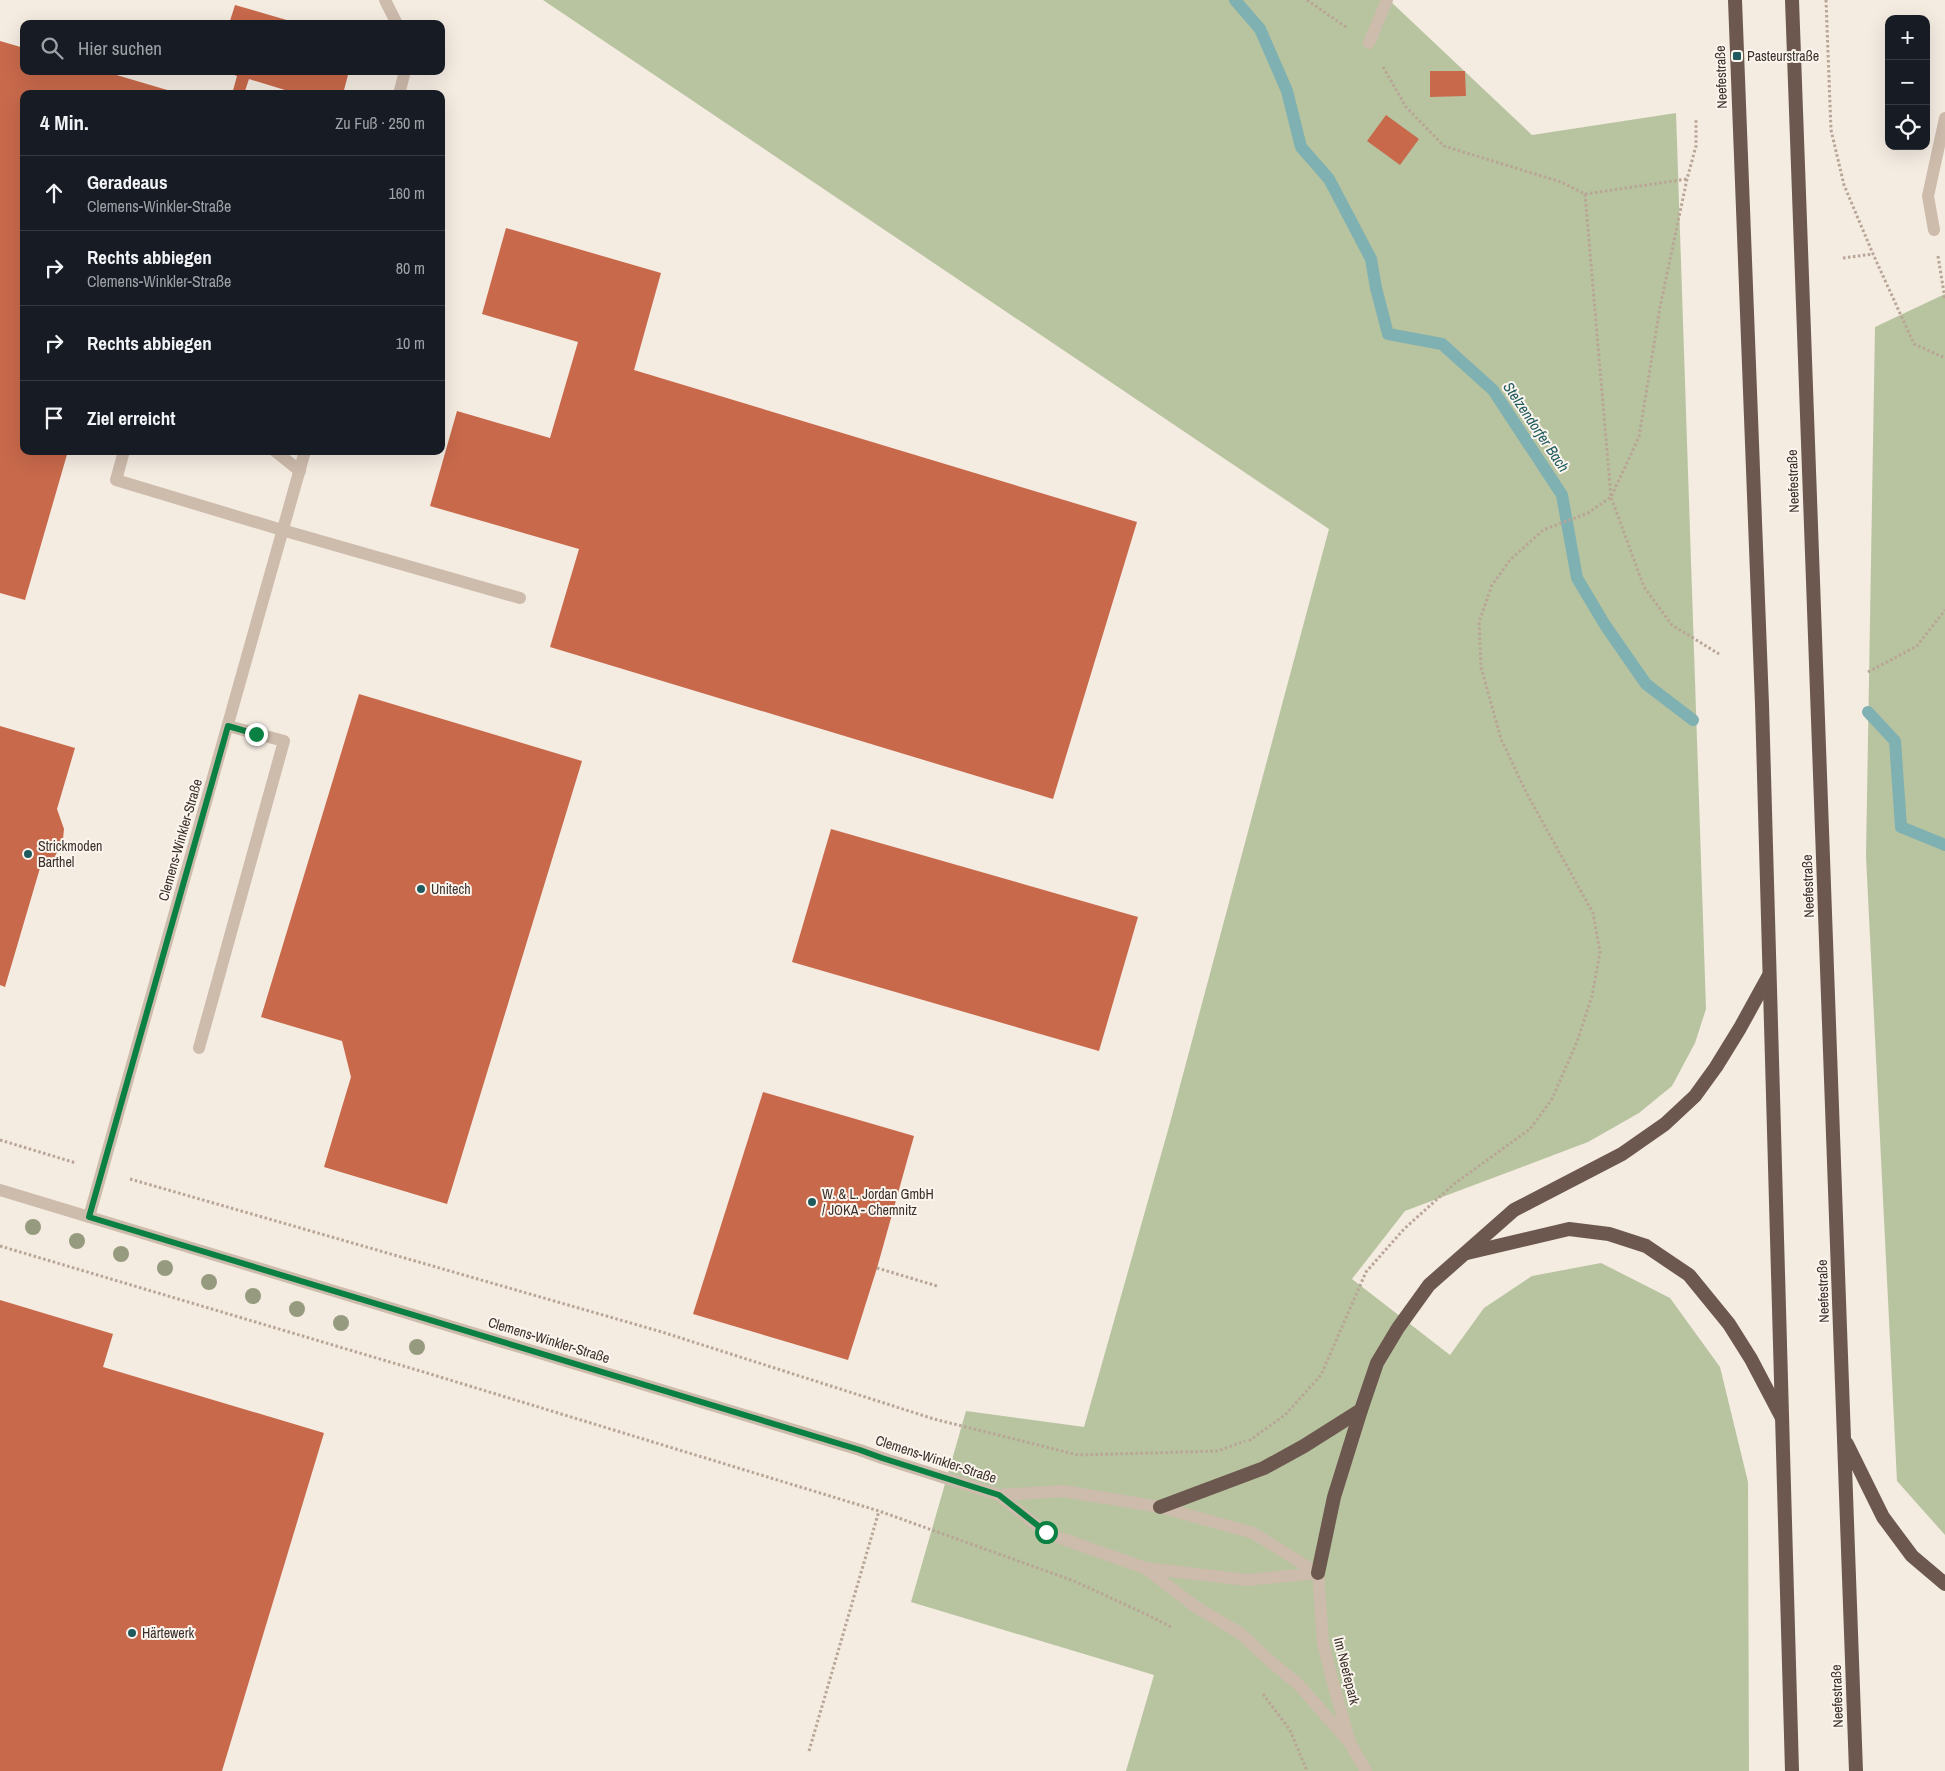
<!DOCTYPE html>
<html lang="de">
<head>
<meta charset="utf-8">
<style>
  :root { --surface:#171b24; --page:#20242c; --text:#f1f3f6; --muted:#9ea1a6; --line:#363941 }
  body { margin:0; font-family:"Archivo Narrow",sans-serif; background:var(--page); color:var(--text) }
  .controls { position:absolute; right:15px; top:15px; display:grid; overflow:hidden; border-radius:10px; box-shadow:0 5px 20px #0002 }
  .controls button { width:45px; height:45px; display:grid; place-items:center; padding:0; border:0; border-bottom:1px solid var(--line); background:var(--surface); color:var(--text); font:25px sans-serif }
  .stop { position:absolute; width:15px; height:15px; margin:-11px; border:4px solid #0b8043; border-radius:50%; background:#fff }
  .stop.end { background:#0b8043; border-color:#fff; box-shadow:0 1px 5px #0008 }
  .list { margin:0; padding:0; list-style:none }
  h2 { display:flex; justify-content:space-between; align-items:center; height:65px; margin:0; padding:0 20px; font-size:21px }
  h2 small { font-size:16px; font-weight:400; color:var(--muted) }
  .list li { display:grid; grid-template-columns:32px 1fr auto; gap:15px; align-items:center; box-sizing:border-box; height:75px; padding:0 20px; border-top:1px solid var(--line) }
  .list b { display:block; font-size:19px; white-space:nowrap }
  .list p { margin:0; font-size:16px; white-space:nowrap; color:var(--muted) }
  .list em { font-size:16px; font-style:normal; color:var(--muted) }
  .icon { flex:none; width:28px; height:28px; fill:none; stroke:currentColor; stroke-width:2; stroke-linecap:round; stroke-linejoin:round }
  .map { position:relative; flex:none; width:1945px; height:1771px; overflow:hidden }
  .search { position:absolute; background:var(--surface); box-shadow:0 5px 20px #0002; left:20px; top:20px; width:425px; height:55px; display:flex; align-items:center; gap:12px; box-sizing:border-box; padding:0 18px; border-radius:10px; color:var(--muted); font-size:19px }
  .panel { position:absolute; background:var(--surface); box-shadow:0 5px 20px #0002; left:20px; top:90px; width:425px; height:365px; border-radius:10px }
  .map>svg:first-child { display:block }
</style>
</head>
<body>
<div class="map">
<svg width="1945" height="1771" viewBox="0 0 1945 1771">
  <rect width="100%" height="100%" fill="#f4ebe1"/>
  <g fill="#b8c4a0">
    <polygon points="543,0 1389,0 1532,135 1676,113 1706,1009 1695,1043 1672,1086 1639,1113 1588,1142 1405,1211 1352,1279 1450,1355 1484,1308 1532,1276 1601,1263 1670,1298 1720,1367 1748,1482 1749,1771 1126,1771 1154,1675 911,1602 966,1411 1084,1427 1170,1123 1329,529"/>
    <polygon points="1945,294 1945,1535 1897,1481 1866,856 1875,327"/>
  </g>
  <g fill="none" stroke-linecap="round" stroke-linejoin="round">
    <g stroke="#7fb0b2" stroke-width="12">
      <polyline points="1235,0 1260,29 1287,91 1301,147 1329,179 1371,259 1376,288 1388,334 1442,344 1493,390 1562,495 1577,578 1605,625 1646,684 1693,720"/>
      <polyline points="1868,712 1895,741 1901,827 1945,845"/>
    </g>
  </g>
  <g fill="#c8694b">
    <polygon points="235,5 297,23 297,24 229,24"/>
    <polygon points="0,41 24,48 24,71 103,71 174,92 174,94 24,94 24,451 68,451 25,600 0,593"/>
    <polygon points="224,71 349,71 343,94 298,94 249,79 244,94 232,94 237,76"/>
    <polygon points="1430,71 1465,71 1466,96 1430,97"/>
    <polygon points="1386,115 1419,139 1400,165 1367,141"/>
    <polygon points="506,228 661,273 634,370 1137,522 1053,799 550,647 579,549 430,506 457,411 550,438 578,342 482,314"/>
    <polygon points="359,694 582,761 447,1204 324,1167 351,1077 342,1041 261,1017"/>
    <polygon points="0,726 75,748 57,809 64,829 63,839 54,859 40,868 5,987 0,985"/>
    <polygon points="831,829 1138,917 1099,1051 792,962"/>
    <polygon points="763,1092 914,1136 877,1268 848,1360 693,1314"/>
    <polygon points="0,1300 113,1334 103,1367 324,1433 222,1771 0,1771"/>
  </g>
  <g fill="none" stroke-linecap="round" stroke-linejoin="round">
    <g stroke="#b9a596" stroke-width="3" stroke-dasharray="2.5 2.5" stroke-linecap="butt">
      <polyline points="1307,0 1346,27"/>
      <polyline points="1826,0 1831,130 1844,185 1873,254 1914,344 1945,358"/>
      <polyline points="1383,67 1406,107 1444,146 1561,182 1585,194 1611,497 1644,587 1672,625 1719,654"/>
      <polyline points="1585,194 1687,179"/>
      <polyline points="1938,256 1945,299"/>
      <polyline points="1843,258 1873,254"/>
      <polyline points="1868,672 1917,646 1945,610"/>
      <polyline points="0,1140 76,1163"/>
      <polyline points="130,1179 662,1332 934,1419 1078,1455 1218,1451 1245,1441"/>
      <polyline points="0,1246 427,1373 879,1511 1074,1581 1150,1616 1173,1628"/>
      <polyline points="877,1268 937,1286"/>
      <polyline points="1251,1441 1250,1440 1285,1415 1321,1375 1366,1272 1404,1229 1454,1184 1530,1129 1552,1099 1577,1042 1592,996 1600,952 1593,913 1527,794 1501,739 1481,667 1479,622 1492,585 1510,560 1543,530 1588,513 1611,497 1639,437 1660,307 1687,179 1696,146 1696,119"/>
      <polyline points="1263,1694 1290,1730 1307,1771"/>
      <polyline points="809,1751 879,1511"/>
    </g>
    <g stroke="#cdbbac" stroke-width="12">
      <polyline points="385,0 397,24"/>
      <polyline points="399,94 405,71"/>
      <polyline points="124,451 116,480 282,530 520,598"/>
      <polyline points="199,1048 284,741 228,726"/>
    </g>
    <g stroke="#cdbbac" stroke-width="12">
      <polyline points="1369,43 1387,0"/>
      <polyline points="1934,230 1928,196 1945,118"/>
      <polyline points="275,451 300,471"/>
      <polyline points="0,1190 860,1450 882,1458 999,1495 1063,1491 1160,1507 1253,1533 1318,1573"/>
      <polyline points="89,1217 305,451"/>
      <polyline points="999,1495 1046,1533 1145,1568 1247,1580 1318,1573"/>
      <polyline points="1145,1568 1196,1607 1240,1633 1270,1661 1298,1684 1350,1743"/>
      <polyline points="1318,1573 1323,1643 1333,1683 1350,1743 1366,1771"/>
    </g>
    <g stroke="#6c584f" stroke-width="14">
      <polyline points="1735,0 1762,704 1792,1771"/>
      <polyline points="1792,0 1856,1771"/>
      <polyline points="1467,1253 1569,1229 1609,1234 1646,1246 1689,1275 1729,1324 1751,1359 1782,1418"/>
      <polyline points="1847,1444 1883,1517 1912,1556 1945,1584"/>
      <polyline points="1160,1507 1264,1468 1304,1446 1361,1410"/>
      <polyline points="1318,1573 1334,1497 1361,1410 1377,1363 1398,1328 1429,1285 1514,1210 1622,1154 1665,1124 1695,1096 1716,1067 1740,1028 1768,977"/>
    </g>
  </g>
  <g fill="#969b7f">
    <circle cx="33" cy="1227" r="8"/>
    <circle cx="77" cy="1241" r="8"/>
    <circle cx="121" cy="1254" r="8"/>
    <circle cx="165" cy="1268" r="8"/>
    <circle cx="209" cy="1282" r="8"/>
    <circle cx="253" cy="1296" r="8"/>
    <circle cx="297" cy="1309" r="8"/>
    <circle cx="341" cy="1323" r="8"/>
    <circle cx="417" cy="1347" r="8"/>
  </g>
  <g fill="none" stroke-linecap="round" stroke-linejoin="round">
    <polyline stroke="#0b8043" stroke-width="6" points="256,734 228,726 89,1217 860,1450 882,1458 999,1495 1046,1532"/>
  </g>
  <g fill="#1f5a5e" stroke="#fbf5ee" stroke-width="2">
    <rect x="1732" y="51" width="10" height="10" rx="2.5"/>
    <circle cx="28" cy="854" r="5"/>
    <circle cx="421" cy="889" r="5"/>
    <circle cx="812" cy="1202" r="5"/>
    <circle cx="132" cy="1633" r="5"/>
  </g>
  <g text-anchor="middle" stroke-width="4" stroke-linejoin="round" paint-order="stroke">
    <g font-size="14" fill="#3b302b" stroke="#fbf5ee" text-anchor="start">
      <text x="1747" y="61">Pasteurstraße</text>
      <text x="38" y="851">Strickmoden<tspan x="38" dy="16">Barthel</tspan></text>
      <text x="431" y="894">Unitech</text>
      <text x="822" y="1199">W. &amp; L. Jordan GmbH<tspan x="822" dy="16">/ JOKA - Chemnitz</tspan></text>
      <text x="142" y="1638">Härtewerk</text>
    </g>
    <g font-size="14" fill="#3b302b" stroke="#fbf5ee">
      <text transform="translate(1721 77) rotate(-92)" y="5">Neefestraße</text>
      <text transform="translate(1793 481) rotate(-92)" y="5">Neefestraße</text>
      <text transform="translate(180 840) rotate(-74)" y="5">Clemens-Winkler-Straße</text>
      <text transform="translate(1808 886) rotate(-92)" y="5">Neefestraße</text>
      <text transform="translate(1823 1291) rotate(-92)" y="5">Neefestraße</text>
      <text transform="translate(549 1340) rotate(17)" y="5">Clemens-Winkler-Straße</text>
      <text transform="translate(936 1459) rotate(18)" y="5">Clemens-Winkler-Straße</text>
      <text transform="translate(1347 1671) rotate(76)" y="5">Im Neefepark</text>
      <text transform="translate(1837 1696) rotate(-92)" y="5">Neefestraße</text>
    </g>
    <g font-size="15" font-style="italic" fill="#1f5a5e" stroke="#fbf5ee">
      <text transform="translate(1536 427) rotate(56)" y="5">Stelzendorfer Bach</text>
    </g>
  </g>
</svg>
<div class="controls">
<button>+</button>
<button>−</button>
<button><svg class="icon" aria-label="locate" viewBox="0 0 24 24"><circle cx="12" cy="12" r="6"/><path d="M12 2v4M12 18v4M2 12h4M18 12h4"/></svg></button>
</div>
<div class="stop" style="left:1046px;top:1532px"></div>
<div class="stop end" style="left:256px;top:734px"></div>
<div class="search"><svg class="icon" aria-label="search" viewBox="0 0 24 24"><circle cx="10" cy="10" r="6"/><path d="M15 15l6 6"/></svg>Hier suchen</div>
<section class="panel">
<h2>4 Min.<small>Zu Fuß · 250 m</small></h2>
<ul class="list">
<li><svg class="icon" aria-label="ahead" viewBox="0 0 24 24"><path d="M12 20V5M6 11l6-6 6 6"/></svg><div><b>Geradeaus</b><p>Clemens-Winkler-Straße</p></div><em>160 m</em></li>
<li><svg class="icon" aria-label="right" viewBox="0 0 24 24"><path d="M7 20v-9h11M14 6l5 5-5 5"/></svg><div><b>Rechts abbiegen</b><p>Clemens-Winkler-Straße</p></div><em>80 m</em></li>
<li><svg class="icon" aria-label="right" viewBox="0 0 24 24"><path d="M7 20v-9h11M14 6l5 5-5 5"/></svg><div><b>Rechts abbiegen</b></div><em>10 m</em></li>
<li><svg class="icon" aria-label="arrive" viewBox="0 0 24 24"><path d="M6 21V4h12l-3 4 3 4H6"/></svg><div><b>Ziel erreicht</b></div></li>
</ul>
</section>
</div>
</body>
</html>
